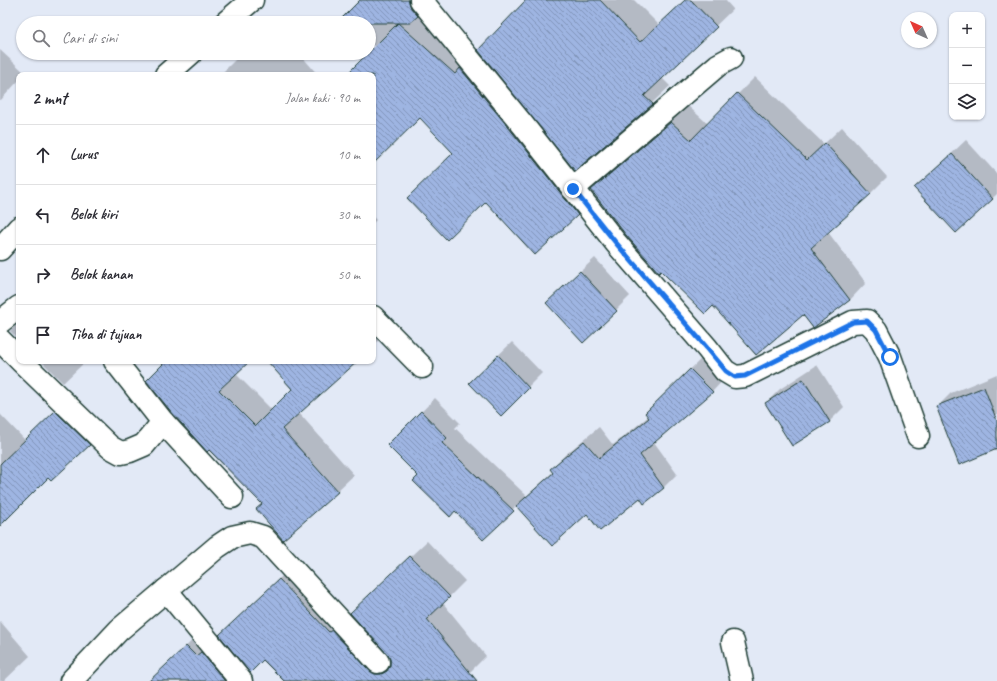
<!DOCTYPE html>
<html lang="id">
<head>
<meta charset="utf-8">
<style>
  :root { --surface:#fff; --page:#f2f2f3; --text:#2b2b33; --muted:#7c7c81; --line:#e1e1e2 }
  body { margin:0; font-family:Caveat,sans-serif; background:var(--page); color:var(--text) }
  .controls { position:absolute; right:12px; top:12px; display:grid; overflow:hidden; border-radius:8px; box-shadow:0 1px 3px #0004 }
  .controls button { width:36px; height:36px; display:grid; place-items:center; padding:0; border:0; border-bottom:1px solid var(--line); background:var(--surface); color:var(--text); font:20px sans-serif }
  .compass { position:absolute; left:901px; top:12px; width:36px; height:36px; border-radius:50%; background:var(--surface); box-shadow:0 1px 3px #0004; rotate:315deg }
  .stop { position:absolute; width:12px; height:12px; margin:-9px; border:3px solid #1a73e8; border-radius:50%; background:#fff }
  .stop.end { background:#1a73e8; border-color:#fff; box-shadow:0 1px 4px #0008 }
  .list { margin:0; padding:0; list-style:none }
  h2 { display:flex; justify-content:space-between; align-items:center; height:52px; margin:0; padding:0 16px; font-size:17px }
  h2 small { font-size:13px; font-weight:400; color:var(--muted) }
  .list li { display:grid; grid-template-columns:26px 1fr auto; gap:12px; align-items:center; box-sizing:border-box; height:60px; padding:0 16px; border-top:1px solid var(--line) }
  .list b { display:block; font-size:15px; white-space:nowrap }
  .list em { font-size:13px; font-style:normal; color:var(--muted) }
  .icon { flex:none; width:22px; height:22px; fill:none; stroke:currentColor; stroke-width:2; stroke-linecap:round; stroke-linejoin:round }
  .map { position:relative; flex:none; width:997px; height:681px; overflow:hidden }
  .search { position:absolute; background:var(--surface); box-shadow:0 1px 3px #0004; left:16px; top:16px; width:360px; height:44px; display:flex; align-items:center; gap:10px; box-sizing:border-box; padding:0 14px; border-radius:22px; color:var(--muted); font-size:15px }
  .panel { position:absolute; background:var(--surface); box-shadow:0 1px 3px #0004; left:16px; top:72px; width:360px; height:292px; border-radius:8px }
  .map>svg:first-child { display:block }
</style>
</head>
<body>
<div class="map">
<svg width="997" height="681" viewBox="0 0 997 681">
  <defs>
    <pattern id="building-back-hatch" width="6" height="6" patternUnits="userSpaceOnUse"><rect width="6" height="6" fill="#9eb5e2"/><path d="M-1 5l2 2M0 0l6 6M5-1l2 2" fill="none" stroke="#8094b8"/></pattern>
  </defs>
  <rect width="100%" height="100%" fill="#e2e9f6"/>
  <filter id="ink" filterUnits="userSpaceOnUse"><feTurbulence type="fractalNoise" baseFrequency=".025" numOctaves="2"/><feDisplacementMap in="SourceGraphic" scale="8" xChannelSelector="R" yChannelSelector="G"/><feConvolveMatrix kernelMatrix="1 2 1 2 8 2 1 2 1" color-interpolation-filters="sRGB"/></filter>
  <g filter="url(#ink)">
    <g fill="#0003">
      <polygon points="362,0 433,0 472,58 478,52 518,102 520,100 528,0 634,0 659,25 685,0 725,0 733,9 662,78 670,86 652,103 575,169 539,125 538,126 594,198 578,215 454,153 420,116 373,159 373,75 347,75 375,47 369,41 369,23 351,23"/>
      <polygon points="0,50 25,73 24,75 19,75 19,80 0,101"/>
      <polygon points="242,53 299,53 318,75 225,75 223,72"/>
      <polygon points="755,77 824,144 842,127 887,177 871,193 828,232 866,283 850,300 813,327 803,314 713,305 592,191 608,174 688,106 708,124"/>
      <polygon points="966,140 997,174 997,194 956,232 929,175"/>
      <polygon points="373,217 376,220 373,223"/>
      <polygon points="595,258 630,296 616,310 561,289"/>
      <polygon points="19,322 19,340 10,331"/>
      <polygon points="373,331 380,339 373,346"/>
      <polygon points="512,342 542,373 501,414 484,369"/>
      <polygon points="705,355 726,377 713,391 654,442 677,474 663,488 640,497 587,513 517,505 483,539 389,445 435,398 460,423 455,428 527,496 553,472 551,469 565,455 599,427 613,445 649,416 646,413"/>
      <polygon points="41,361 86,361 63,383"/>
      <polygon points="168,361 249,361 235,373 272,410 293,389 268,361 357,361 299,413 354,475 337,491 263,503"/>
      <polygon points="817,365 844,407 830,421 793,445 766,403 780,389"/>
      <polygon points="997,374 997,448 937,407 951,393"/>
      <polygon points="73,394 106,426 89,444 48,477 0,524 0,414 25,440"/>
      <polygon points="427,541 465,581 443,603 486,656 470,672 458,681 285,681 236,619 295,564 385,655 391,659 367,597"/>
      <polygon points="0,621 30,656 4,681 0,681"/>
      <polygon points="203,630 246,675 252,681 162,681 173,659"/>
    </g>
    <g fill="url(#building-back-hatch)" stroke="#1f3d34">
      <polygon points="360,0 409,0 409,2 411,8 418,16 410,23 398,23 455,74 460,68 513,133 578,215 535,255 486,202 447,240 407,198 453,153 420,118 373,164 373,75 346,75 368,53 369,53 369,52 398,23 337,23"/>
      <polygon points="526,0 600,0 640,42 685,0 691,0 717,27 644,96 653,104 575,171 478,50"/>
      <polygon points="737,93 807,160 825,143 871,194 811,248 850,300 813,328 803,315 756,355 713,306 705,314 661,271 659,273 626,235 591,190 671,122 691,140"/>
      <polygon points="952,154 993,199 956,233 914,188"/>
      <polygon points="580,271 617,311 583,343 546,303"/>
      <polygon points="498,355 529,388 501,416 469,383"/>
      <polygon points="166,361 250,361 219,390 255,426 292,389 267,361 358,361 282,429 338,492 283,540 256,509 262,504 209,450 207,452 173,414 146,381"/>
      <polygon points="690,369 713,392 640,455 664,488 644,504 640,498 600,531 587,514 552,546 516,506 553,473 550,469 584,441 599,458 649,418 645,413"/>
      <polygon points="803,379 830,422 792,446 765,403"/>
      <polygon points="984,387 997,421 997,449 959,465 936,406"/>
      <polygon points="55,411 90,445 51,481 48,478 0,526 0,464"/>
      <polygon points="421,411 447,438 442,443 514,511 483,540 455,511 450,517 413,481 418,476 387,445"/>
      <polygon points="410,556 450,597 427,619 477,681 284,681 263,660 250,673 219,635 279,579 329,632 332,630 369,670 375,674 381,674 387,671 390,666 390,659 387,654 350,613"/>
      <polygon points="186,646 196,656 201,652 225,681 149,681"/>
    </g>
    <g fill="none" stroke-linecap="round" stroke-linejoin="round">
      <g stroke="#1f3d34" stroke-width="25">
        <g id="street">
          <polyline points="421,0 523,125 616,243 707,348 725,371 735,377 745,376 853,322 867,321 876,330 890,357 918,436"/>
          <polyline points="573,189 718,65 731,58"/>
          <polyline points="373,317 422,367"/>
          <polyline points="0,322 19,307"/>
          <polyline points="0,340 19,359"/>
          <polyline points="21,361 110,447 121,453 130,451 144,445 163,422"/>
          <polyline points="115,361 163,422 232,497"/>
          <polyline points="166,590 241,681"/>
          <polyline points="733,642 742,681"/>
          <polyline points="71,681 119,630 217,547 232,537 250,533 263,537 378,662"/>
        </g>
      </g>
      <g stroke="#1f3d34" stroke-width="25">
        <g id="highway">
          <polyline points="225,23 252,0"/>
          <polyline points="166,75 191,53"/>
          <polyline points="0,249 19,228"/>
        </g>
      </g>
      <use href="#street" stroke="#fff" stroke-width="22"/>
      <use href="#highway" stroke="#fff" stroke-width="22"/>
    </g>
  </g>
  <g fill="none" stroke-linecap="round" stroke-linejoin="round" filter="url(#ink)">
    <polyline stroke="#1a73e8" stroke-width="5" points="573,189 616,243 707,348 726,371 735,377 745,376 853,322 867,321 876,330 890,357"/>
  </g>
</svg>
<div class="controls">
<button>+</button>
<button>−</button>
<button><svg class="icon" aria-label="layers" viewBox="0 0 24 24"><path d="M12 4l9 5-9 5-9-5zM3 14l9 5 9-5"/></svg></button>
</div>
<svg class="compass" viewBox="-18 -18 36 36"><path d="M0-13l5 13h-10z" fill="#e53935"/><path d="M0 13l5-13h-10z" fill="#7c7c81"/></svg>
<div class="stop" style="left:890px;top:357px"></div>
<div class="stop end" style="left:573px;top:189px"></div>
<div class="search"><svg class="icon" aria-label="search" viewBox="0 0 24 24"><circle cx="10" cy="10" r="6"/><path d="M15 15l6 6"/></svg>Cari di sini</div>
<section class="panel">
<h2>2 mnt<small>Jalan kaki · 90 m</small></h2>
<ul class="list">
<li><svg class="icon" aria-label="ahead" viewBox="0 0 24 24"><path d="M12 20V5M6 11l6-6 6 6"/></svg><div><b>Lurus</b></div><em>10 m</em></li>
<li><svg class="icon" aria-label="left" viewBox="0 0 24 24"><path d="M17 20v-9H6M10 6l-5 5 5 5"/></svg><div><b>Belok kiri</b></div><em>30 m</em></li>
<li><svg class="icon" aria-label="right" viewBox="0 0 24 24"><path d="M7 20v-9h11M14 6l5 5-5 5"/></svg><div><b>Belok kanan</b></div><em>50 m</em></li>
<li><svg class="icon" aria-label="arrive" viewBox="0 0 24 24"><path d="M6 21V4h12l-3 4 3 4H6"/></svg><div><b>Tiba di tujuan</b></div></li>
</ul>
</section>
</div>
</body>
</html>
